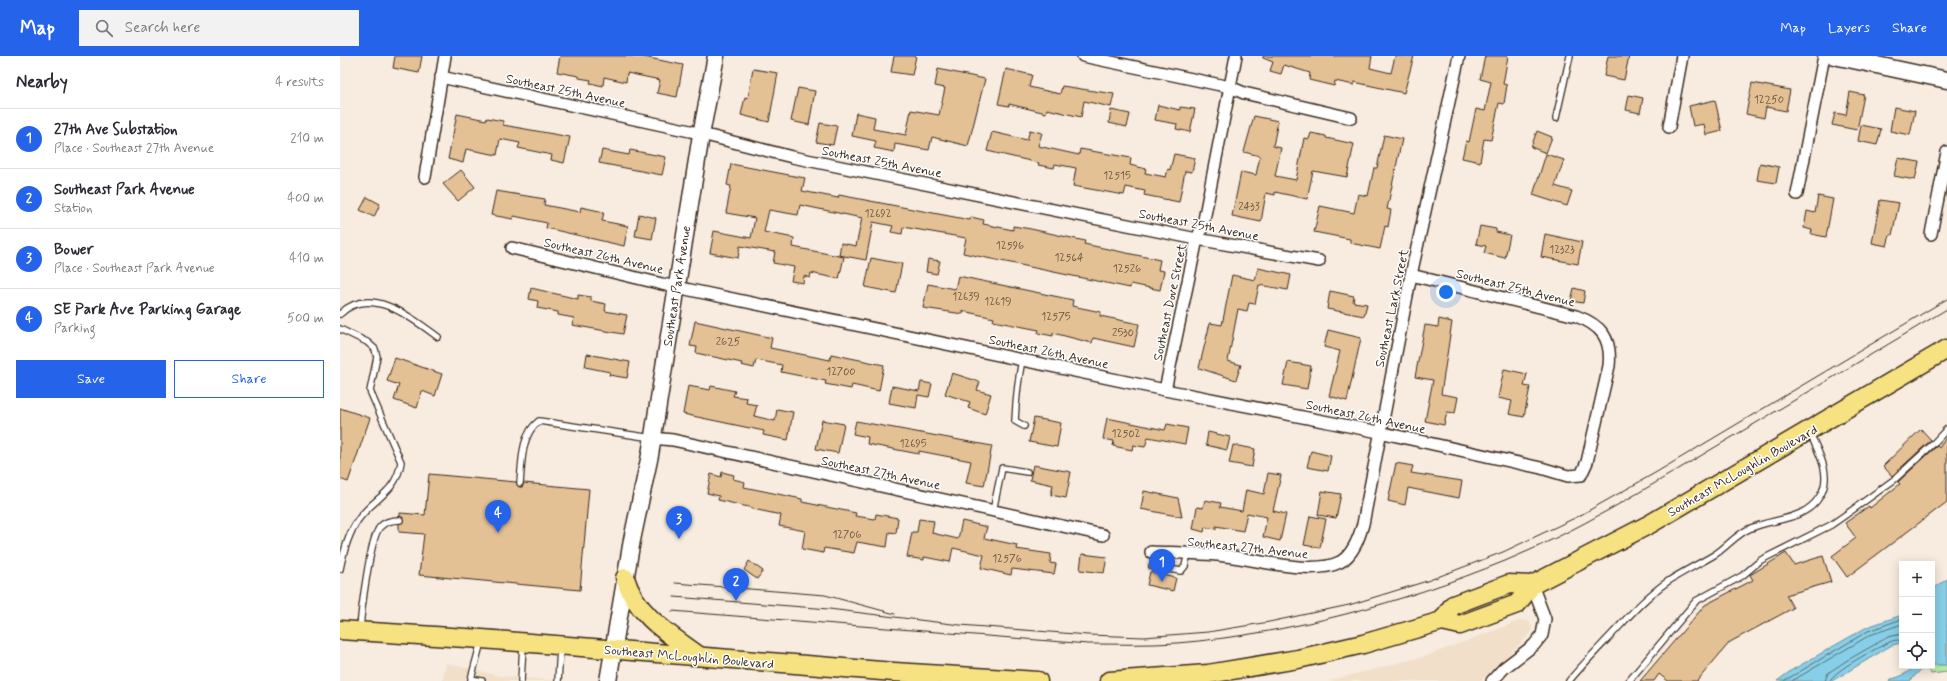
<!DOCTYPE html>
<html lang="en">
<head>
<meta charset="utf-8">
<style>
  :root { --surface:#fff; --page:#f2f2f3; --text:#2b2b33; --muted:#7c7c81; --line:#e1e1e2; --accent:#2563eb }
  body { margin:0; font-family:Mynerve,sans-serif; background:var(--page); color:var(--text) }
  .controls { position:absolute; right:12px; bottom:12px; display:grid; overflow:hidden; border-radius:0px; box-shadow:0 2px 10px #0003 }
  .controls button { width:36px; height:36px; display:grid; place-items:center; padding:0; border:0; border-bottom:1px solid var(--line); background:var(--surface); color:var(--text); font:20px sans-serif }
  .you { position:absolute; left:1106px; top:236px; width:14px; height:14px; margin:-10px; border:3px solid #fff; border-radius:50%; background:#1a73e8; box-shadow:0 0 0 6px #1a73e833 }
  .badge { display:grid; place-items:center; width:26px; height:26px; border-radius:50%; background:var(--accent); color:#fff; font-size:13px; font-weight:700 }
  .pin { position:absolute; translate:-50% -33px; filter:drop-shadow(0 1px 2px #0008) }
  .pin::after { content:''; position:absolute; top:21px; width:14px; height:12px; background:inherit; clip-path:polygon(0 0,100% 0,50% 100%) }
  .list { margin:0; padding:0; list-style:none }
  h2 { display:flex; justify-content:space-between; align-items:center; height:52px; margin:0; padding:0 16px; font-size:17px }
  h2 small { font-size:13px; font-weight:400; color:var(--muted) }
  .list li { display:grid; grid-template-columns:26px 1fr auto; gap:12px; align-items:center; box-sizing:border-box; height:60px; padding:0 16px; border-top:1px solid var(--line) }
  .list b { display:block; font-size:15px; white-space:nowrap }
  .list p { margin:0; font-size:13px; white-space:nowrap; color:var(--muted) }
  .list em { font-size:13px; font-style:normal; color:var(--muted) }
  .actions { display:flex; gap:8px; padding:12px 16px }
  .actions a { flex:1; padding:9px 0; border:1px solid var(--accent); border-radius:0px; text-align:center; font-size:14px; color:var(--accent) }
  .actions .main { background:var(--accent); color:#fff }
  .icon { flex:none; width:22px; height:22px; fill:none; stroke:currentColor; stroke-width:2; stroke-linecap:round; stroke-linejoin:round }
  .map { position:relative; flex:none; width:1607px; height:625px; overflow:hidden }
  header { display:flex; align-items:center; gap:24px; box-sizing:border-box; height:56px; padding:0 20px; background:var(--accent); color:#fff }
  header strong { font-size:19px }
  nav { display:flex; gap:22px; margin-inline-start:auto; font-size:14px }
  .search { width:280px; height:36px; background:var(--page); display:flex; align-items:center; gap:10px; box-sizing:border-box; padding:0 14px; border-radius:0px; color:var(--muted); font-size:15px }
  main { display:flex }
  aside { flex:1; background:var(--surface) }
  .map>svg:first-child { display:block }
</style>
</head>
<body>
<header>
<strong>Map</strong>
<div class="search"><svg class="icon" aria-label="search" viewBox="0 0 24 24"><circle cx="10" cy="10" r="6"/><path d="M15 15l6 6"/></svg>Search here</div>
<nav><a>Map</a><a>Layers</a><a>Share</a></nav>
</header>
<main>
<aside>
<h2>Nearby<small>4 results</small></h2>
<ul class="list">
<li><span class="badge">1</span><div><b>27th Ave Substation</b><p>Place · Southeast 27th Avenue</p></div><em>210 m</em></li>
<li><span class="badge">2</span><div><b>Southeast Park Avenue</b><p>Station</p></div><em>400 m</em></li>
<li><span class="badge">3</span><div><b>Bower</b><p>Place · Southeast Park Avenue</p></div><em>410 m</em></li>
<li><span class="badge">4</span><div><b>SE Park Ave Parking Garage</b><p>Parking</p></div><em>500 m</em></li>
</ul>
<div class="actions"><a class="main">Save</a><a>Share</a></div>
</aside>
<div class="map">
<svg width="1607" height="625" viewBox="0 0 1607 625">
  <rect width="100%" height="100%" fill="#f7ecdf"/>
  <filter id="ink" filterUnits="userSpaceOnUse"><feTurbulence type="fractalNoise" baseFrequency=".025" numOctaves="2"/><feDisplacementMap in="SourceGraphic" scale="8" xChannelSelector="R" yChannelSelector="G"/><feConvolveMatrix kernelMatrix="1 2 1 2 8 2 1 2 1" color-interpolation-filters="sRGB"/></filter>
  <g filter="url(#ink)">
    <g fill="#f1dfc9">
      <polygon points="1182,564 1188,565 1192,570 1192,576 1141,625 988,625 1086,600"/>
      <polygon points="106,607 159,620 222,625 102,625"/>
    </g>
    <polygon fill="#b6eaab" stroke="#788a64" points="1592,572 1607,574 1607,616 1591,618 1584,610 1592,610"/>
    <g fill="#87cfe8" stroke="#698d97">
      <polygon points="1607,523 1607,609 1592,609 1592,534"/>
      <polygon points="1562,559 1562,587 1552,589 1492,625 1437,625 1452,614 1527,571"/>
      <path d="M1575 610H1584L1570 625H1549L1550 623C1560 622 1567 617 1575 610Z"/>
    </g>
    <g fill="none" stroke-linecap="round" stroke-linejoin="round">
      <g stroke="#596c6f" stroke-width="1">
        <polyline points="1444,625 1528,575 1562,563"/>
        <polyline points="1452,625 1530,579 1562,568"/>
        <polyline points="1485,625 1488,617 1506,605 1548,581 1562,578"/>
        <path d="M1490 625C1491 616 1540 590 1550 586 1553 584 1558 584 1562 584"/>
      </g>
    </g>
    <g fill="#e4c095" stroke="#3b2a1e">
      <polygon points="55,0 82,0 79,17 53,12"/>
      <polygon points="220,0 299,0 343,9 337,41 317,37 320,24 287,17 286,26 264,21 263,30 250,27 251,24 239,22 239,20 217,16"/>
      <polygon points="554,0 576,0 572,19 551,16"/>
      <polygon points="923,0 1032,0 1030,12 1051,17 1055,0 1074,0 1064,37 1014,26 1014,29 995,25 994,30 969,24 970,17 944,9 941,18 930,15 933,6 923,2"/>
      <polygon points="1145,0 1168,0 1163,28 1167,29 1164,48 1159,47 1151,84 1144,83 1140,106 1122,102 1126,85 1129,86 1136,53 1145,55 1151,26 1140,23"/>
      <polygon points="1268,0 1289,0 1284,24 1264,20"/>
      <polygon points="413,13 438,17 429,66 401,59 405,41 408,42"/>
      <polygon points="598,13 645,23 628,90 592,81 589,94 555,88 554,96 534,92 536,85 512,80 516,57 535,61 533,73 566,79 571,54 599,59 605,32 595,30"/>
      <polygon points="666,13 692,19 689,31 720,38 722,30 774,38 771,51 744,45 741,61 707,53 706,57 669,48 669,50 658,48"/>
      <polygon points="1412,27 1450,34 1446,55 1426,51 1424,62 1406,58"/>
      <polygon points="458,32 475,35 469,69 451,65"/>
      <polygon points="1510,36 1524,39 1517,74 1492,69 1495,57 1506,59"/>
      <polygon points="1289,39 1303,42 1300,57 1286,54"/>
      <polygon points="1375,44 1382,75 1366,79 1364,68 1353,70 1349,50"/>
      <polygon points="818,49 840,54 840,51 855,53 850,76 836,73 837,68 815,64"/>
      <polygon points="1554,51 1575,55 1570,79 1550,75"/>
      <polygon points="771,54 790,58 787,71 769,67"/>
      <polygon points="117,58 146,64 147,62 163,65 163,69 230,81 224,107 211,104 212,99 178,92 180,87 160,83 157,99 126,93 123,107 108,103"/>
      <polygon points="914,60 938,65 933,90 941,92 935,120 956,124 964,82 969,83 971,77 986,80 986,82 1014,88 1007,121 973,115 967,143 935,136 935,139 926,137 921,166 892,160 901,116 916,119 920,100 904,96"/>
      <polygon points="480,67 497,70 493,89 476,86"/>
      <polygon points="1521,69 1541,73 1537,89 1518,85"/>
      <polygon points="690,74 702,77 698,90 739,99 740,93 791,102 790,109 806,113 805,117 826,121 828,113 830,114 834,98 855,102 852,116 845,115 839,146 804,139 805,135 786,131 784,139 733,130 736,112 715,108 714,112 698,109 699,107 647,95 652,76 687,84"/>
      <polygon points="1197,75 1212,81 1206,97 1191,91"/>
      <polygon points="1044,79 1062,83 1047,153 1051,154 1048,171 1045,170 1040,193 1010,187 1010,183 974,176 980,150 1014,157 1018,138 1028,140 1034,112 1037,112"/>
      <polygon points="262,94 289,99 290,94 326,101 322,119 259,107"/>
      <polygon points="1206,98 1224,104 1215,130 1232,135 1227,150 1193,139"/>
      <polygon points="1558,102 1579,106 1575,124 1554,120"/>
      <polygon points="1420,107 1439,111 1436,127 1417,124"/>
      <polygon points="391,108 465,122 462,135 498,142 499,139 630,164 631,161 644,164 643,168 673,174 673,170 691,173 745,185 744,188 820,204 818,214 824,215 820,234 791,228 790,232 623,197 626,182 563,171 562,178 551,176 553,170 533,166 526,204 499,199 501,187 516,190 522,162 460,149 458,159 429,154 424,176 454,182 453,191 504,201 499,223 471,217 470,222 464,220 463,227 451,225 454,211 433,207 435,196 400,190 398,202 370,197 374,175 411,182 415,162 386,157 391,130 387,129"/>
      <polygon points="121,114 135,131 118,145 103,128"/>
      <polygon points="156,135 205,143 204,149 240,156 241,151 264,156 262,165 288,170 284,190 206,172 207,167 174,160 173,163 151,159"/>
      <polygon points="1478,140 1493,143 1486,181 1471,178 1472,174 1464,172 1467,155 1475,157"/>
      <polygon points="27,141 40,148 34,161 20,154"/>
      <polygon points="1540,144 1559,147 1552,179 1550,179 1547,190 1532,187"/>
      <polygon points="299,158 316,162 312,183 295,180"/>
      <polygon points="1140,170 1156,173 1156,176 1170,179 1165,202 1144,197 1146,190 1136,188"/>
      <polygon points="1205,178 1242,186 1238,208 1201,201"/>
      <polygon points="531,202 562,208 556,237 525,231"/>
      <polygon points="588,203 600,205 597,218 586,216"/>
      <polygon points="918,212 951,219 948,234 919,229 915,248 909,247 907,255 898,253 888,305 901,309 896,324 859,312 870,267 882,269 892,219 915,224"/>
      <polygon points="618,220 733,244 732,250 761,256 760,260 799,268 794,291 753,282 752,287 713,277 713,280 698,277 699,274 653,265 654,262 623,255 623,258 583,252 588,228 615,233"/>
      <polygon points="191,232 238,243 238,239 251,241 251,245 266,248 265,255 287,259 283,278 232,269 234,262 218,259 218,256 197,252 198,245 189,243"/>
      <polygon points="1234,232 1245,235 1243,247 1231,245"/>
      <polygon points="990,235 1014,240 1013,246 1027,248 1024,260 987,253"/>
      <polygon points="1099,263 1112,266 1101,338 1118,341 1115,357 1107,356 1104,369 1085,365 1093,324 1075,321 1085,269 1098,271"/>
      <polygon points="355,265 432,282 430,292 490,304 491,298 544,309 539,335 512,329 511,333 485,328 486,325 441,316 442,309 416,304 414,312 401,309 402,307 356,297 357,291 350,290"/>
      <polygon points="988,274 1021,282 1007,345 989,340 1000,295 984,291"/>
      <polygon points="247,298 290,306 287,322 269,319 270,316 245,311"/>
      <polygon points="55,302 102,318 95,340 82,335 77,352 54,344 59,329 47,325"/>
      <polygon points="948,306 971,310 967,333 943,329"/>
      <polygon points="1164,313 1187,318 1184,330 1190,331 1184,361 1169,358 1172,345 1158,342"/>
      <polygon points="612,317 640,326 637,334 651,338 645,358 628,352 630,346 605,338"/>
      <polygon points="581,326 592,328 589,341 578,339 576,352 549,347 552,330 579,335"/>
      <polygon points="348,330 370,334 371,330 395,335 393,340 407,342 406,347 417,349 414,360 435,365 437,353 453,356 448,384 423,379 424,375 343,358"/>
      <polygon points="0,352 30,362 8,426 0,423"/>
      <polygon points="694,362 721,367 717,391 689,386"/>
      <polygon points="767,362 825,374 827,368 848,372 845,388 808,381 805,391 793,389 792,394 773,390 774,385 763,383"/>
      <polygon points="482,364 504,368 498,397 476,393"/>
      <polygon points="516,365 652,390 644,430 626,427 631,405 579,395 579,398 527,388 528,381 513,378"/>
      <polygon points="1581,373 1591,384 1552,420 1543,410"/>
      <polygon points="868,376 890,381 887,394 866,389"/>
      <polygon points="1607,380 1607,446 1507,521 1492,500 1516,482 1505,467 1529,450 1530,452 1560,428 1558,426 1597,390 1599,392"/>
      <polygon points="893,389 915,393 912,411 889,407"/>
      <polygon points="971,395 991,400 988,415 967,411"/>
      <polygon points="1056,407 1073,410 1071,417 1122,425 1119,442 1068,432 1065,449 1048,445"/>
      <polygon points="693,409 731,416 726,442 711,439 713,429 690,424"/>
      <polygon points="382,416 394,419 393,423 405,426 404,431 462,443 462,446 516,457 515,460 535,463 536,458 558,462 556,477 549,476 547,491 517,486 514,497 484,492 483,497 462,493 465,475 439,470 441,459 413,453 413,452 378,444 379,440 367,437 371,418 381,421"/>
      <polygon points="928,417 941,419 933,455 946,458 940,485 923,481 927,461 907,457 903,475 876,470 876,473 865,471 864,476 853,473 857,451 863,452 865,444 881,447 880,451 902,455 906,434 924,438"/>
      <polygon points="89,418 176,426 179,431 182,431 184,427 249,433 240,534 79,519 84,478 59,476 59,468 64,464 60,460 60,457 85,459"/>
      <polygon points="804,435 838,442 842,461 801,453"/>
      <polygon points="982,435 1001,438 996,462 978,459"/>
      <polygon points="970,460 986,463 980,492 964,489"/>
      <polygon points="579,463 594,465 592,477 618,483 622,465 647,471 644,482 677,489 676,493 711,498 710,507 716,508 714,518 672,513 671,519 641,512 644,499 613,492 610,506 584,501 584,504 567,501 572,476 577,476"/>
      <polygon points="1446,497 1454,509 1483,500 1491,526 1446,539 1453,552 1390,586 1357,625 1328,625 1319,618 1314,625 1300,625 1365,549 1413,524 1410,519"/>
      <polygon points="742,498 767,501 764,517 740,514"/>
      <polygon points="409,505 423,515 417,523 404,514"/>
      <polygon points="810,516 836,522 833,535 807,529"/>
    </g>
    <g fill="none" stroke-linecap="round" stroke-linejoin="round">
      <g stroke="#3b2a1e" stroke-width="8">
        <g id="lane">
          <polyline points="1216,62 1230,0"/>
          <path d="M0 258C30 228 72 262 98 281"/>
          <path d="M0 273 27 286 35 293 37 301 30 335 61 406C56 438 35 440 18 464 9 477 3 498 0 513"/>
          <path d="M682 304C678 324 676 344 675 365L684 370"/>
          <path d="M180 427C182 406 181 378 199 365L312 382"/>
          <polyline points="653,455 662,412 687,416"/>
          <polyline points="812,510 841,515 845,510 848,497"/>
          <path d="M20 574C21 557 30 481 40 471 45 465 52 464 60 464"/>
          <polyline points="141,586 131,623 142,625"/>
          <polyline points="181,625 183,589"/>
          <polyline points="218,625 220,592"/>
          <path d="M1229 625C1243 608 1259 592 1274 576 1291 558 1307 540 1327 526 1342 516 1359 508 1374 499 1387 491 1396 478 1411 472 1434 462 1465 465 1480 440 1493 419 1478 396 1470 377"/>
          <polyline points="1289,625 1356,545 1402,520 1421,504 1491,469 1511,455 1555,423 1593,388 1607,373"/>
        </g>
      </g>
      <g stroke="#3b2a1e" stroke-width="14">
        <g id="street">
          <polyline points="743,0 890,31 904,37 1011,62"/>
          <polyline points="101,21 350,75 452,101 857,183 979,205"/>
          <polyline points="1329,71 1342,0"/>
          <polyline points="85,121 105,0"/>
          <polyline points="1457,138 1484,0"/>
          <polyline points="1591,178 1607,96"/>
          <path d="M172 192 322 228 825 334 1039 376 1201 412 1228 420 1241 419 1247 406 1269 310C1272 282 1261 269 1236 260L1071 219"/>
          <polyline points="825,334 857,183 863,169 896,0"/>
          <polyline points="312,382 333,384 763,479"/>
          <path d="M811 496C836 497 860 497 885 500 916 503 972 520 1000 506 1013 499 1019 482 1023 468L1071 219 1119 0"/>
          <polyline points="1152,625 1164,612 1194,589 1202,579 1205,563 1192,529"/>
        </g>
      </g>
      <g stroke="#3b2a1e" stroke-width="19">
        <g id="secondary">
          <polyline points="1494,0 1607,24"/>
          <polyline points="268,625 292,484 310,399 361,79 376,0"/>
        </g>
      </g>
      <g stroke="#3b2a1e" stroke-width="21">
        <g id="primary">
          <path d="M285 522C296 559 329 578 359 600"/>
          <polyline points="1102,565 1113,549 1169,528 1192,529"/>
          <polyline points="0,574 142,583 554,616 698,625"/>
          <polyline points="769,625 868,618 958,603 1023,588 1102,565 1120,569 1177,548 1192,529 1310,468 1607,293"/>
        </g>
      </g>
      <use href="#lane" stroke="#fff" stroke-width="5.5"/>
      <use href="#street" stroke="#fff" stroke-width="11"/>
      <use href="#secondary" stroke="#fff" stroke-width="16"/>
      <use href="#primary" stroke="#f7e281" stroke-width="18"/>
      <g stroke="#3b2a1e" stroke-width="1">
        <polyline points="335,527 485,539 555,558"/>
        <polyline points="334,541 489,553 620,569 748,579 804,581 868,576 929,566 1009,549 1087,525 1163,496 1239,460 1315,417 1607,243"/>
        <path d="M332 555 748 588C778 588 808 589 837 587 950 578 1061 547 1165 505 1238 475 1305 433 1372 393 1450 347 1529 300 1607 253"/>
      </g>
    </g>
  </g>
  <g text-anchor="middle" stroke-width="3" stroke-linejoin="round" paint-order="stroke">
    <g font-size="11" fill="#65503c">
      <text x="1429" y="47">12250</text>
      <text x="777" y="123">12515</text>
      <text x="909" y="154">2433</text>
      <text x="538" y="161">12692</text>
      <text x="670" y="193">12596</text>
      <text x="1222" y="197">12323</text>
      <text x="729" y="205">12564</text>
      <text x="787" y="216">12526</text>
      <text x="626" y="244">12639</text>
      <text x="658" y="249">12619</text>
      <text x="716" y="264">12575</text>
      <text x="783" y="280">2530</text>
      <text x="388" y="289">2625</text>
      <text x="501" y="319">12700</text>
      <text x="786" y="381">12502</text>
      <text x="573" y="391">12695</text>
      <text x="507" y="482">12706</text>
      <text x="667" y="506">12576</text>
    </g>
    <g font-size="13" fill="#3b2a1e" stroke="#fff">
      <text transform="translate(226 34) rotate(12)" y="5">Southeast 25th Avenue</text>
      <text transform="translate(542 105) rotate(11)" y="5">Southeast 25th Avenue</text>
      <text transform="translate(859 168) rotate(11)" y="5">Southeast 25th Avenue</text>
      <text transform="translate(264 199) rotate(13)" y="5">Southeast 26th Avenue</text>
      <text transform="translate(336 230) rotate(-81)" y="5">Southeast Park Avenue</text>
      <text transform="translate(1176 231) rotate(14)" y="5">Southeast 25th Avenue</text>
      <text transform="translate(829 246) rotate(-78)" y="5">Southeast Dove Street</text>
      <text transform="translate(1051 252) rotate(-78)" y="5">Southeast Lark Street</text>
      <text transform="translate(709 295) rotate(12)" y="5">Southeast 26th Avenue</text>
      <text transform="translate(1026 360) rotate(12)" y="5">Southeast 26th Avenue</text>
      <text transform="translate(1402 414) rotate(-30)" y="5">Southeast McLoughlin Boulevard</text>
      <text transform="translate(541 416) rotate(12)" y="5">Southeast 27th Avenue</text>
      <text transform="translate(908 491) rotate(6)" y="5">Southeast 27th Avenue</text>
      <text transform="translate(349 600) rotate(5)" y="5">Southeast McLoughlin Boulevard</text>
    </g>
  </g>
</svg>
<div class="controls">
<button>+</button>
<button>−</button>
<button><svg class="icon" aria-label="locate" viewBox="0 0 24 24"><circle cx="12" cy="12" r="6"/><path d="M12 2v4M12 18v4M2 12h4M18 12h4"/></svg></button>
</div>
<div class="you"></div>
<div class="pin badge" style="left:822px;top:526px">1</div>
<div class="pin badge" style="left:396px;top:545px">2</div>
<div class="pin badge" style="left:339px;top:483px">3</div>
<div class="pin badge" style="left:158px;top:477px">4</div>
</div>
</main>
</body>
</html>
